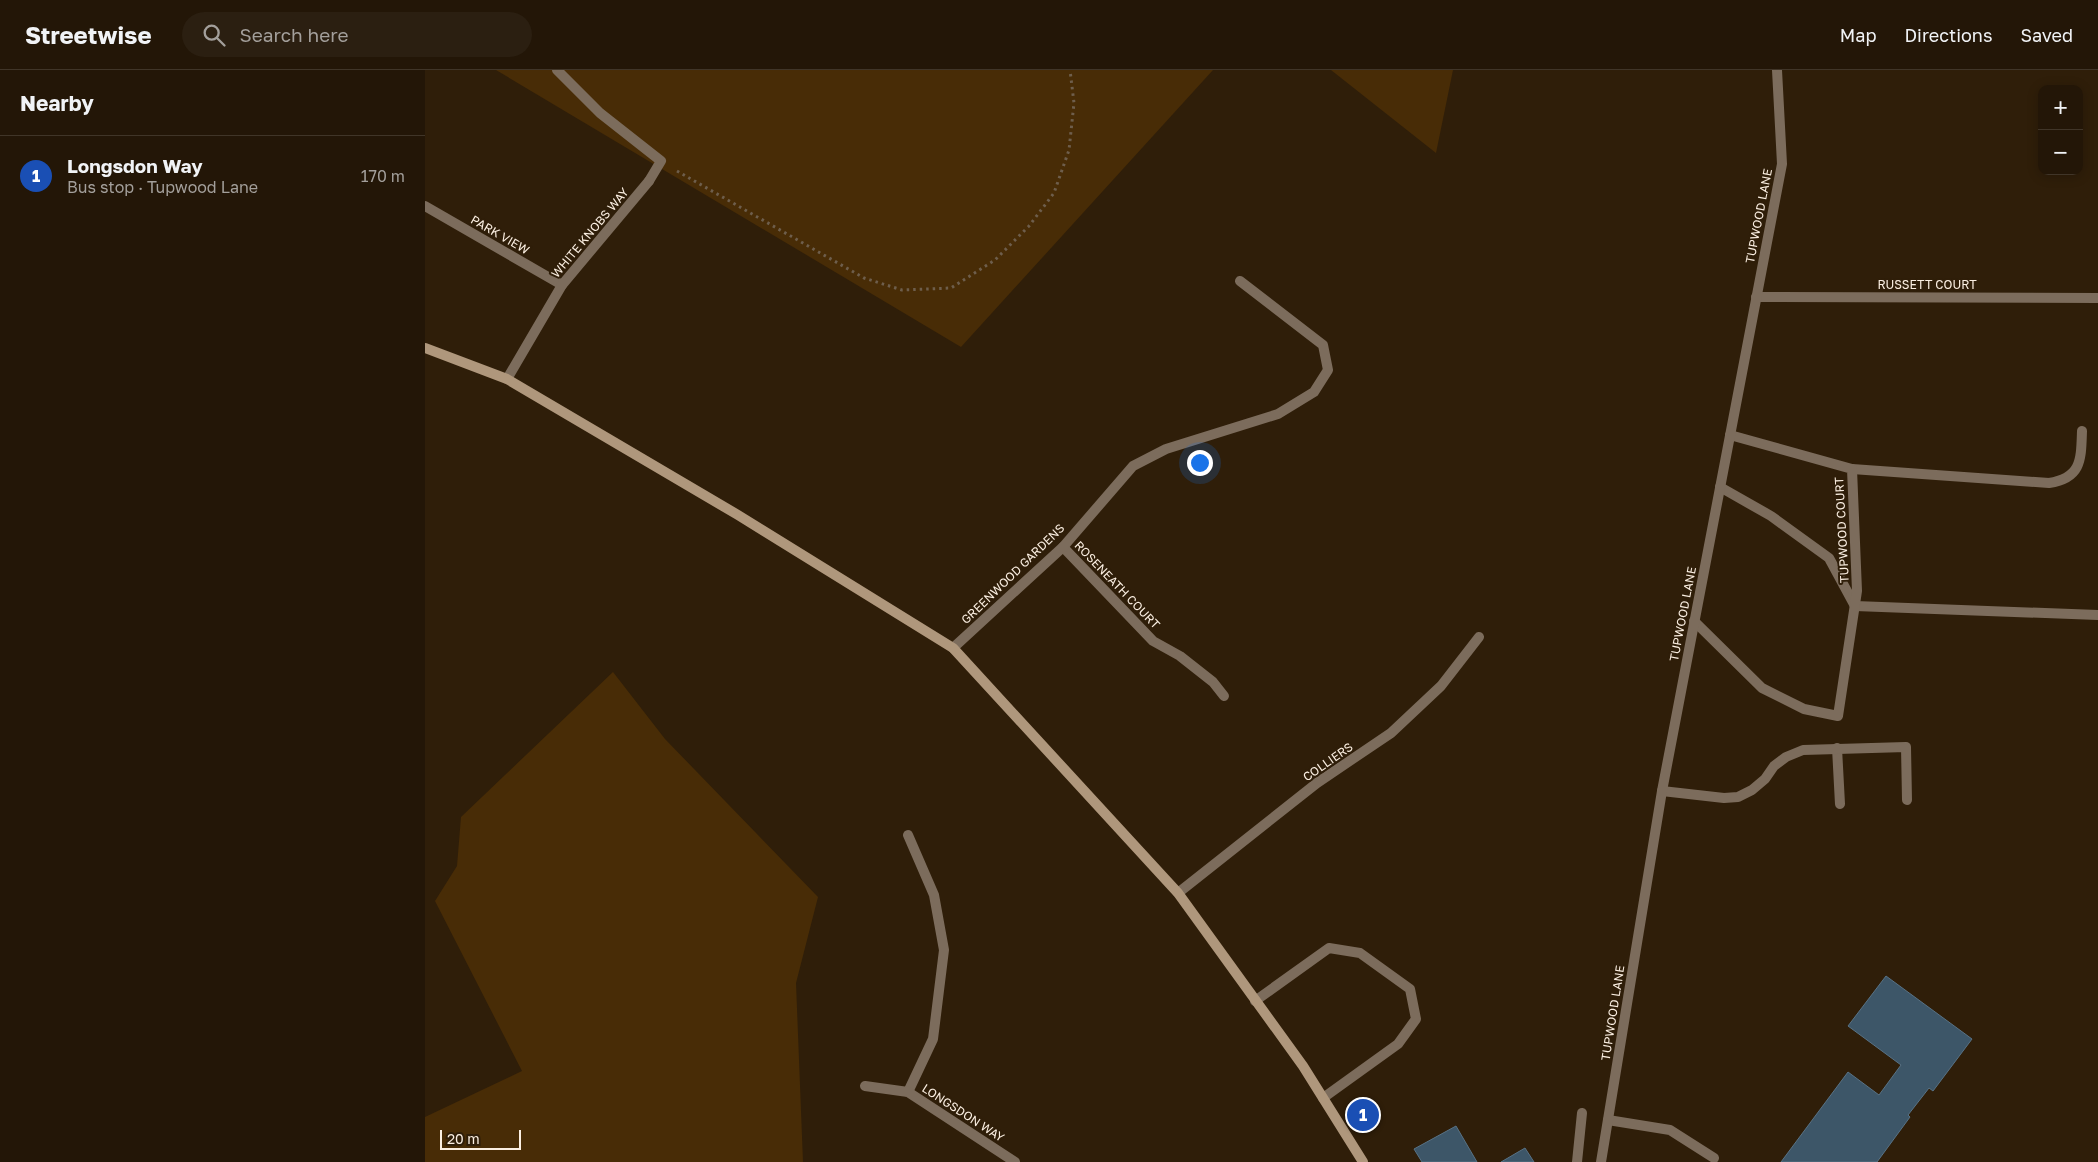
<!DOCTYPE html>
<html lang="en">
<head>
<meta charset="utf-8">
<style>
  :root { --surface:#231607; --page:#2b1f11; --text:#f1f3f6; --muted:#a39f9b; --line:#403528; --accent:#8c9099 }
  body { margin:0; font-family:"Golos Text",sans-serif; background:var(--page); color:var(--text) }
  .controls { position:absolute; right:15px; top:15px; display:grid; overflow:hidden; border-radius:10px; box-shadow:0 2px 12px #0003 }
  .controls button { width:45px; height:45px; display:grid; place-items:center; padding:0; border:0; border-bottom:1px solid var(--line); background:var(--surface); color:var(--text); font:25px sans-serif }
  .scale { position:absolute; left:15px; bottom:12px; width:81px; box-sizing:border-box; padding-left:5px; border:2px solid #fbefe2; border-top:0; font-size:14px; line-height:18px; white-space:nowrap; color:#fbefe2; -webkit-text-stroke:4px #2f1e09; paint-order:stroke }
  .you { position:absolute; left:774px; top:392px; width:18px; height:18px; margin:-12px; border:4px solid #fff; border-radius:50%; background:#1a73e8; box-shadow:0 0 0 8px #1a73e833 }
  .badge { display:grid; place-items:center; width:32px; height:32px; border-radius:50%; background:var(--accent); color:#fff; font-size:16px; font-weight:700 }
  .pin { position:absolute; translate:-50% -50%; border:2px solid #fff; box-shadow:0 1px 5px #0006 }
  .list { margin:0; padding:0; list-style:none }
  h2 { display:flex; justify-content:space-between; align-items:center; height:65px; margin:0; padding:0 20px; font-size:21px }
  h2 small { font-size:16px; font-weight:400; color:var(--muted) }
  .list li { display:grid; grid-template-columns:32px 1fr auto; gap:15px; align-items:center; box-sizing:border-box; height:80px; padding:0 20px; border-top:1px solid var(--line) }
  .list b { display:block; font-size:19px; white-space:nowrap }
  .list p { margin:0; font-size:16px; white-space:nowrap; color:var(--muted) }
  .list em { font-size:16px; font-style:normal; color:var(--muted) }
  .icon { flex:none; width:28px; height:28px; fill:none; stroke:currentColor; stroke-width:2; stroke-linecap:round; stroke-linejoin:round }
  .map { position:relative; flex:none; width:1673px; height:1092px; overflow:hidden }
  header { display:flex; align-items:center; gap:30px; box-sizing:border-box; height:70px; padding:0 25px; background:var(--surface); border-bottom:1px solid var(--line) }
  header strong { font-size:24px }
  nav { display:flex; gap:28px; margin-inline-start:auto; font-size:18px }
  .search { width:350px; height:45px; background:var(--page); display:flex; align-items:center; gap:12px; box-sizing:border-box; padding:0 18px; border-radius:28px; color:var(--muted); font-size:19px }
  main { display:flex }
  aside { flex:1; background:var(--surface) }
  .map>svg:first-child { display:block }
</style>
</head>
<body>
<header>
<strong>Streetwise</strong>
<div class="search"><svg class="icon" aria-label="search" viewBox="0 0 24 24"><circle cx="10" cy="10" r="6"/><path d="M15 15l6 6"/></svg>Search here</div>
<nav><a>Map</a><a>Directions</a><a>Saved</a></nav>
</header>
<main>
<aside>
<h2>Nearby<small></small></h2>
<ul class="list">
<li><span class="badge" style="background:#1a4fb4">1</span><div><b>Longsdon Way</b><p>Bus stop · Tupwood Lane</p></div><em>170 m</em></li>
</ul>
</aside>
<div class="map">
<svg width="1673" height="1092" viewBox="0 0 1673 1092">
  <rect width="100%" height="100%" fill="#2f1e09"/>
  <g fill="#482c06">
    <polygon points="71,0 788,0 536,277"/>
    <polygon points="906,0 1028,0 1011,83"/>
    <polygon points="188,602 240,669 393,827 371,913 378,1092 0,1092 0,1047 97,1001 10,831 32,796 36,747"/>
  </g>
  <g fill="#3d5668" stroke="#587285">
    <polygon points="1461,906 1547,969 1508,1021 1504,1018 1483,1045 1485,1047 1452,1092 1356,1092 1423,1002 1454,1025 1476,995 1423,956"/>
    <polygon points="1031,1056 1052,1092 997,1092 989,1079"/>
    <polygon points="1100,1078 1109,1092 1076,1092"/>
  </g>
  <g fill="none" stroke-linecap="round" stroke-linejoin="round">
    <polyline stroke="#6e5e4c" stroke-width="3" stroke-dasharray="2.5 4" stroke-linecap="butt" points="252,101 439,208 477,220 526,218 570,190 604,156 629,123 644,80 649,33 645,0"/>
    <g stroke="#7c6c5c" stroke-width="10">
      <polyline points="132,0 175,43 236,91 224,111"/>
      <path d="M1427 399 1624 413C1657 408 1656 389 1657 361"/>
      <polyline points="1412,678 1415,734"/>
      <polyline points="1237,721 1299,728 1313,727 1327,720 1340,709 1349,696 1361,687 1378,680 1481,677 1482,730"/>
      <polyline points="830,931 904,878 935,883 985,919 991,949 973,974 898,1028"/>
      <polyline points="1183,1050 1245,1060 1289,1088"/>
      <polyline points="1152,1092 1157,1043"/>
    </g>
    <g stroke="#7c6c5c" stroke-width="10">
      <polyline points="0,136 137,215"/>
      <polyline points="1331,227 1673,228"/>
      <polyline points="82,309 137,215 224,111"/>
      <polyline points="1295,417 1346,446 1404,488 1430,536 1673,545"/>
      <polyline points="638,477 728,571 755,586 788,612 799,626"/>
      <polyline points="1269,551 1337,618 1379,639 1413,646 1432,521 1427,399 1305,365"/>
      <polyline points="528,578 638,477 708,396 741,379 853,344 889,322 903,300 898,275 815,211"/>
      <polyline points="483,765 509,825 519,880 508,969 483,1022"/>
      <polyline points="753,823 892,713 966,663 1016,616 1054,567"/>
      <polyline points="440,1016 483,1022 590,1092"/>
      <polyline points="1176,1092 1237,721 1357,94 1352,0"/>
    </g>
    <polyline stroke="#af977c" stroke-width="10" points="0,278 82,309 313,445 528,578 753,823 878,996 938,1092"/>
  </g>
  <g text-anchor="middle" stroke-width="4" stroke-linejoin="round" paint-order="stroke">
    <g font-size="12" fill="#fbefe2" stroke="#2f1e09">
      <text transform="translate(1334 146) rotate(-79)" y="4">TUPWOOD LANE</text>
      <text transform="translate(165 163) rotate(-50)" y="4">WHITE KNOBS WAY</text>
      <text transform="translate(75 165) rotate(30)" y="4">PARK VIEW</text>
      <text x="1502" y="219">RUSSETT COURT</text>
      <text transform="translate(1417 460) rotate(-93)" y="4">TUPWOOD COURT</text>
      <text transform="translate(588 504) rotate(-44)" y="4">GREENWOOD GARDENS</text>
      <text transform="translate(692 515) rotate(46)" y="4">ROSENEATH COURT</text>
      <text transform="translate(1258 544) rotate(-79)" y="4">TUPWOOD LANE</text>
      <text transform="translate(903 692) rotate(-35)" y="4">COLLIERS</text>
      <text transform="translate(1188 943) rotate(-81)" y="4">TUPWOOD LANE</text>
      <text transform="translate(538 1043) rotate(33)" y="4">LONGSDON WAY</text>
    </g>
  </g>
</svg>
<div class="controls">
<button>+</button>
<button>−</button>
</div>
<div class="scale">20 m</div>
<div class="you"></div>
<div class="pin badge" style="left:938px;top:1045px;background:#1a4fb4">1</div>
</div>
</main>
</body>
</html>
